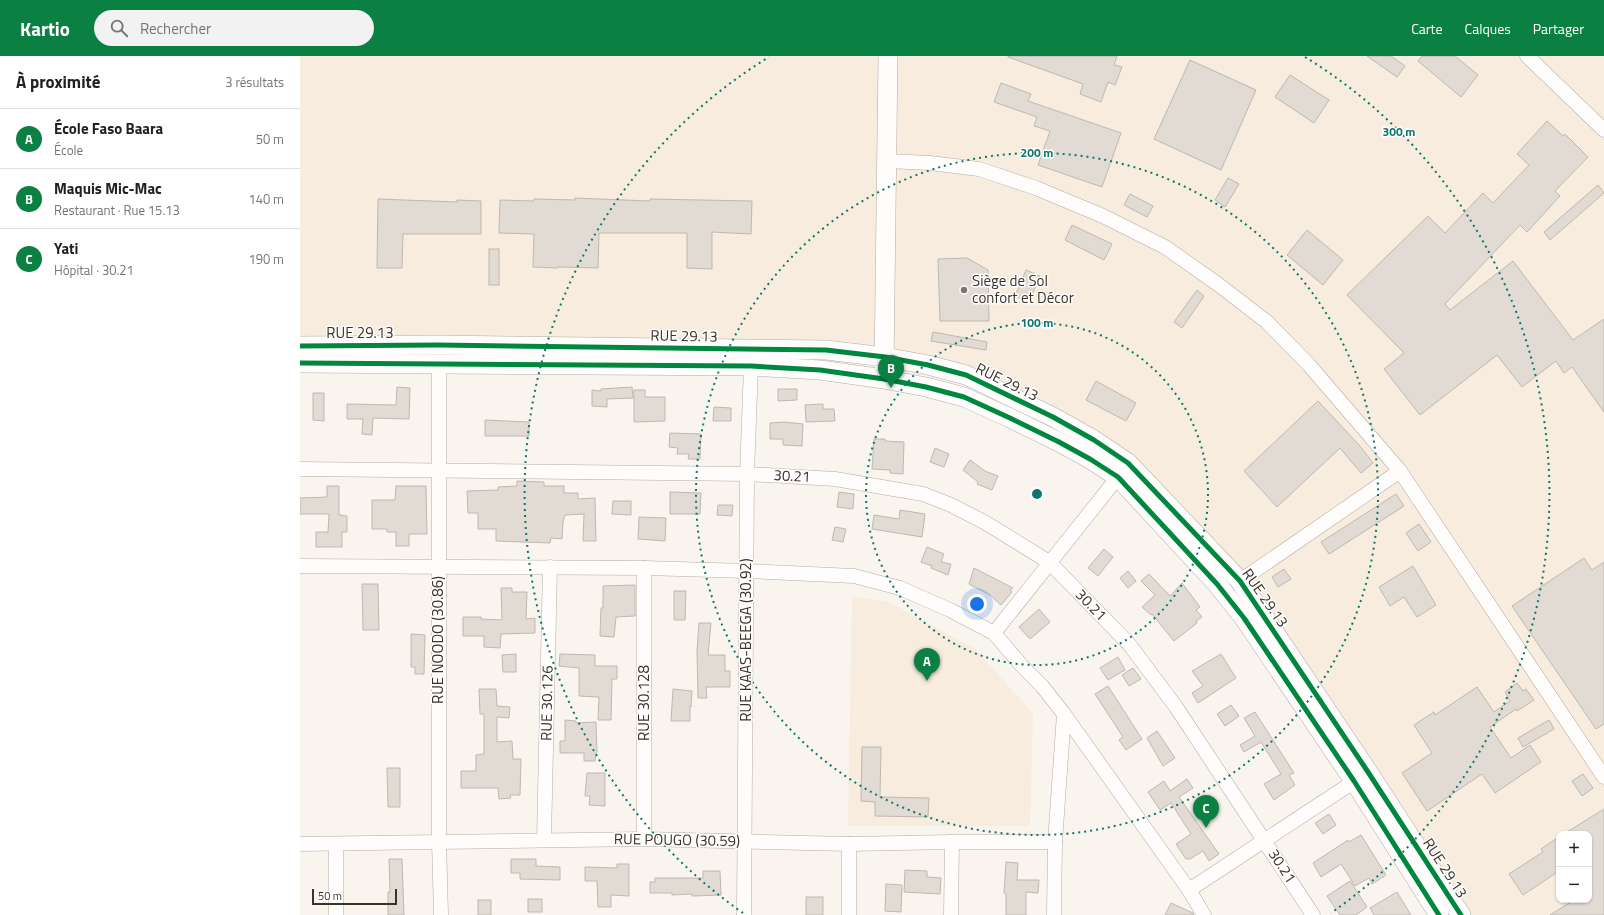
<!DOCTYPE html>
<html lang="fr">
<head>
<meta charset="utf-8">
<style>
  :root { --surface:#fff; --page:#f2f2f2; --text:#202124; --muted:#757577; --line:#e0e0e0; --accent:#0b8043 }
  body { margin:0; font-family:"Titillium Web",sans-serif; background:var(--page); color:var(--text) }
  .controls { position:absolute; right:12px; bottom:12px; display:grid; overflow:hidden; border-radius:8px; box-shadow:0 1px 3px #0004 }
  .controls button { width:36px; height:36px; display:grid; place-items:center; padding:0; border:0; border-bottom:1px solid var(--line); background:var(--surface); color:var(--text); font:20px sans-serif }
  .scale { position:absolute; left:12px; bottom:10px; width:85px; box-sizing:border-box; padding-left:4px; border:2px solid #3b3228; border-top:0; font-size:11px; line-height:14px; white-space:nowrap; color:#3b3228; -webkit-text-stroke:3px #fff; paint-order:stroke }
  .you { position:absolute; left:677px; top:548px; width:14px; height:14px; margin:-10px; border:3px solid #fff; border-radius:50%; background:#1a73e8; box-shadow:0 0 0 6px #1a73e833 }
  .badge { display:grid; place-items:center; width:26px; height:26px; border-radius:50%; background:var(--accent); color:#fff; font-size:13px; font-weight:700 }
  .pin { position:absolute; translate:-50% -33px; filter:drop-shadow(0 1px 2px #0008) }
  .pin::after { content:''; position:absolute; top:21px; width:14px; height:12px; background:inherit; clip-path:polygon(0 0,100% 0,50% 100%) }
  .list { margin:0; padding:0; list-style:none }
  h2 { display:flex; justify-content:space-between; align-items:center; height:52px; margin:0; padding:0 16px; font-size:17px }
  h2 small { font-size:13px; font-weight:400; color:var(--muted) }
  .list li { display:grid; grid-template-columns:26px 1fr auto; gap:12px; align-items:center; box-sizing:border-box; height:60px; padding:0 16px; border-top:1px solid var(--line) }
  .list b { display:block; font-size:15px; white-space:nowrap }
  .list p { margin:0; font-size:13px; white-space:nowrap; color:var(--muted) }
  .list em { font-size:13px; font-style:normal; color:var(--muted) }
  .icon { flex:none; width:22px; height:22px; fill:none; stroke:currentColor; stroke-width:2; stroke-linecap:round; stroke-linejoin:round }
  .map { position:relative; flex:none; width:1304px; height:859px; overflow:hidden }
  header { display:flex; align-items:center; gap:24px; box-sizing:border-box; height:56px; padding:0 20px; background:var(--accent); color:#fff }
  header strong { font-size:19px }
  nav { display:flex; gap:22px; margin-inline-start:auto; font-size:14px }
  .search { width:280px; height:36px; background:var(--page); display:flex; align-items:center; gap:10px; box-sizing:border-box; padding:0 14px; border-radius:22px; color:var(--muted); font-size:15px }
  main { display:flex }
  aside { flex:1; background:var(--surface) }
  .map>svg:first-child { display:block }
</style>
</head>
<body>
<header>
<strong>Kartio</strong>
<div class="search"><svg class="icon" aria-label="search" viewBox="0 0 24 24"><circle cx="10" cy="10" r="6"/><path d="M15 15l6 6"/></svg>Rechercher</div>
<nav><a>Carte</a><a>Calques</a><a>Partager</a></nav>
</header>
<main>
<aside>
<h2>À proximité<small>3 résultats</small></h2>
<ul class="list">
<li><span class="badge">A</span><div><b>École Faso Baara</b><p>École</p></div><em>50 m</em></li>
<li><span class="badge">B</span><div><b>Maquis Mic-Mac</b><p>Restaurant · Rue 15.13</p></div><em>140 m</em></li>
<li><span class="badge">C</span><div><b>Yati</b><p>Hôpital · 30.21</p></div><em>190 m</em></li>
</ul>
</aside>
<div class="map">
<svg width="1304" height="859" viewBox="0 0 1304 859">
  <rect width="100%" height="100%" fill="#f9f4ee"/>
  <g fill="#f7ecde" fill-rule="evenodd">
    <path d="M0 0H1304V859H1161L940 525 828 407 666 319 585 301 0 290ZM1259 778H1289V844H1259Z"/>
    <polygon points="552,540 589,546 675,593 733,657 730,770 548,770"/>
  </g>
  <g fill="#e2dbd4" stroke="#beb8b1">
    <polygon points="708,0 817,0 814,9 822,11 815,29 808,26 801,46 780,38 783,28 708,1"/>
    <polygon points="1067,0 1091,0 1105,10 1097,21"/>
    <polygon points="1122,0 1155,0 1178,19 1161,41 1118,5"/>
    <polygon points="890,4 956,34 921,114 854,83"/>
    <polygon points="990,19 1029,44 1014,67 975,41"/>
    <polygon points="701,27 731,38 728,45 821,77 802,131 738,109 750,75 734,70 737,61 694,46"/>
    <polygon points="1247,65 1263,80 1265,78 1288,101 1255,135 1260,140 1227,176 1220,169 1145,248 1150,254 1213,205 1273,284 1304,263 1304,356 1272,311 1264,317 1256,305 1222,331 1197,299 1120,359 1084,313 1104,297 1047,239 1128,160 1145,177 1183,137 1193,147 1229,109 1217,98"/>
    <polygon points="928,122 939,128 925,151 915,144"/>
    <polygon points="1298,129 1304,137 1250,184 1244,176"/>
    <polygon points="830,138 853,150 847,161 824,149"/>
    <polygon points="275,142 350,145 350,143 452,145 451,178 412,176 412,213 387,212 387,177 299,177 298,212 258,211 258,212 233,211 234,178 199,177 200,144 234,145 234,143 275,144"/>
    <polygon points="78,143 157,146 157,144 181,145 181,178 103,178 102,212 77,212"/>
    <polygon points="772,169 812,188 804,204 765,184"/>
    <polygon points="1007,174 1043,204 1023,229 987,199"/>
    <rect x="189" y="193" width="10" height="36"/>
    <polygon points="667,202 688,214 689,265 640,265 638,203"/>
    <polygon points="726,214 740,220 729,246 715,240"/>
    <polygon points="897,234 904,240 882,272 874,266"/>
    <polygon points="633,276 687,286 686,294 631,285"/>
    <polygon points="796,325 836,347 826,365 786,344"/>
    <polygon points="97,331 110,332 109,363 73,362 72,379 62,378 63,363 47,363 47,348 96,349"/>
    <polygon points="332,331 333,342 307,343 307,351 292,350 292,334 301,335 301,333"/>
    <polygon points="478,333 497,333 497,344 478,345"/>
    <polygon points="334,334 345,334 345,341 365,341 365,365 334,366"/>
    <polygon points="13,337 24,337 24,365 13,364"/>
    <polygon points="1018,345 1059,389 1073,407 1061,417 1040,392 977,451 944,415"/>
    <polygon points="523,348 523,353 534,353 535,365 506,366 505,349"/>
    <polygon points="414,351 431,352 431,365 413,365"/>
    <polygon points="185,364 229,366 229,380 185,380"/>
    <polygon points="484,366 503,368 502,390 483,389 483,383 470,383 470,367"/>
    <polygon points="370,377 401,378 400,403 388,403 389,398 377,398 378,392 369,391"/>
    <polygon points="574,383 585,383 585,385 604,386 603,418 590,417 590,414 572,413"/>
    <polygon points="635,392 649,398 644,411 630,406"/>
    <polygon points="670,404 685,415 698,420 692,434 677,428 678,426 663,414"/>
    <polygon points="217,425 244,426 244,430 264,430 264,437 278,437 278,443 295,442 296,485 283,485 284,458 265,459 263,466 262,483 251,482 250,487 196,485 196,473 178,473 178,457 168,457 167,435 198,434 198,431 217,430"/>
    <polygon points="27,430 39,430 39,459 47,460 47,476 42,476 42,491 16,491 16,476 28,476 29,458 0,458 0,442 27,441"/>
    <polygon points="96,430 126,430 127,478 109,478 109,490 96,490 96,476 87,476 87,473 72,473 72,444 95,444"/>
    <polygon points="370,436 401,437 400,458 370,458"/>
    <polygon points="539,436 554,438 553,453 537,451"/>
    <polygon points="1096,438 1104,450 1029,498 1021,486"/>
    <polygon points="313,445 331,445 331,459 312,458"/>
    <polygon points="418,449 433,449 432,460 417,459"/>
    <polygon points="600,454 625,458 622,481 572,473 574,459 599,463"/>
    <polygon points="339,461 366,462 365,485 338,483"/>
    <polygon points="1119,468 1131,486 1118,495 1106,477"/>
    <polygon points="535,471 546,473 543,486 532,484"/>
    <polygon points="627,491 644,498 641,506 651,508 648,519 631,512 632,510 621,506"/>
    <polygon points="804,493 813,501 798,520 788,512"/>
    <polygon points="1284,502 1292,514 1304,506 1304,668 1296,673 1212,550"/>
    <polygon points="1113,510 1136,549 1117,561 1104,541 1090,550 1079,531"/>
    <polygon points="674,512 713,532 710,534 712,536 701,549 690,539 669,528"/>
    <polygon points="984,513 991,523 978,531 972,521"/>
    <polygon points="828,515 836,525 828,532 820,522"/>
    <polygon points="849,518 870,540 882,527 900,551 896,554 902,561 896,565 897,567 874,585 852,558 851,559 842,551 855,539 841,525"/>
    <polygon points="62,528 78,528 79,574 63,574"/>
    <polygon points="335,529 335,560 316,561 314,581 300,580 301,552 303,552 303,530"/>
    <polygon points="201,532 212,532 212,536 227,536 226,563 235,562 235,577 201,578 200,592 184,591 184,580 163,580 163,561 181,561 181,563 202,564"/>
    <polygon points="374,535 386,535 385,564 374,564"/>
    <polygon points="739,553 750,566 730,583 719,571"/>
    <polygon points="399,567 411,567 408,599 425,599 425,615 430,615 430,631 406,631 407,642 398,642 397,595"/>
    <polygon points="111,578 125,579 124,618 115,618 115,611 111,611"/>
    <polygon points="216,598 216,616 203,616 202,599"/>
    <polygon points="260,598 295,599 295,610 317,610 317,623 312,623 311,664 298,664 299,641 279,640 279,612 259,610"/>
    <polygon points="921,598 936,622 898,647 892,637 903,630 892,615"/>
    <polygon points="818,601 825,614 808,624 800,612"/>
    <polygon points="833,612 841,623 829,630 822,619"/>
    <polygon points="1217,627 1223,635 1226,633 1234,644 1217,655 1216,653 1190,671 1211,702 1230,689 1241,706 1195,737 1182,718 1127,755 1102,717 1132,697 1114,669 1134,656 1135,659 1177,631 1194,656 1210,645 1205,636"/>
    <polygon points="808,630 842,683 826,694 819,684 823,681 795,638"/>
    <polygon points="179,633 196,633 197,650 210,651 209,662 197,661 197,686 212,685 213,703 221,703 220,739 210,739 211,742 199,743 198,732 161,732 161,715 176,715 176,699 184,698 184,658 180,658"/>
    <polygon points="373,633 392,635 391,651 390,650 390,665 371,665"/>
    <polygon points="931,649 939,660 925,670 917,658"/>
    <polygon points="955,656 994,717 989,719 995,729 974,744 964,728 981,718 961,686 944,696 940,689 955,680 944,662"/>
    <polygon points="265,664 276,665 276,667 296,666 297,696 296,696 295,705 284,705 284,697 260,697 260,685 265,685"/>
    <polygon points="1249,664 1254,673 1223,691 1218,682"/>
    <polygon points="857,675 875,702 863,710 847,682"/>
    <polygon points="562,691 581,691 580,741 629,742 628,761 575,760 575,746 561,745"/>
    <polygon points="87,712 100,712 100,751 88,751"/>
    <polygon points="287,717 305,717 305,750 289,749 290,740 285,740"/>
    <polygon points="1283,718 1293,732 1282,740 1272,725"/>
    <polygon points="887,723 893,732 879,741 919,798 909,805 903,795 890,803 886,803 876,788 891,778 871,747 860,754 848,736 864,725 870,735"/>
    <polygon points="1304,753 1304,859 1250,859 1274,844 1289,844 1289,778 1264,778"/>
    <polygon points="1029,758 1036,769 1023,778 1015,767"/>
    <polygon points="1061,779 1086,819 1072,828 1069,822 1055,830 1041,808 1021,821 1013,807 1048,784 1049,786"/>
    <polygon points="1259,781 1259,815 1223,839 1209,818 1243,796 1241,793"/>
    <polygon points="89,803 102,803 104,859 88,859 88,836 90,836"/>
    <polygon points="211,803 236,803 236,810 260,811 260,824 220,823 220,817 211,817"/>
    <polygon points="706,806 718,807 717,824 739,824 738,837 726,836 726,859 706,859 706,837 704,837"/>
    <polygon points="317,808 329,808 329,840 311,839 311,851 298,851 297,825 285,825 285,811 317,812"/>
    <polygon points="605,814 627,815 627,821 641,822 640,838 604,836"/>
    <polygon points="403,815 420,815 421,839 392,840 392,838 372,839 372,837 350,837 350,826 355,826 355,822 403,822"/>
    <polygon points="1050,825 1067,851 1056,859 1040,859 1027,840"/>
    <polygon points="586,828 602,829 601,856 585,855"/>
    <polygon points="1097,836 1111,859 1074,859 1070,852"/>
    <rect x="506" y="841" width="17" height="18"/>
    <rect x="228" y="843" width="14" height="13"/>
    <rect x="178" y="844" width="13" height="15"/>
    <polygon points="871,847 893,857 894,859 865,859"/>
  </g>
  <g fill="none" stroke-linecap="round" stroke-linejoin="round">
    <g stroke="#b2aca5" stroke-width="15">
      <g id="street">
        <polyline points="1227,0 1304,74"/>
        <polyline points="588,105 630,107 679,113 736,132 803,160 865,191 919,229 967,266 1009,309 1100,415 1304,721"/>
        <polyline points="139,309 139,785 141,859"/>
        <polyline points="0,413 447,418 535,423 623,438 651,449 686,467 749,506 829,588 876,651 1013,859"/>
        <polyline points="0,510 344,512 447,515 554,520 600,532 650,554 694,577 722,610 742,630 764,658 889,834 904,859"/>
        <polyline points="344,512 344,783"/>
        <polyline points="940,525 1100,415"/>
        <polyline points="694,577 818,421"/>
        <polyline points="244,783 250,511"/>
        <polyline points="0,788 344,783 549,788 652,786 755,786"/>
        <polyline points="36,788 36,859"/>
        <polyline points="549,788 549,859"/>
        <polyline points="889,834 1061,721"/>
        <polyline points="444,859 447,418 451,310"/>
        <polyline points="651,859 652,786"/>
        <polyline points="754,859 755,786 764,658"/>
      </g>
    </g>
    <g stroke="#b2aca5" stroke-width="20">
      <g id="secondary">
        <polyline points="0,290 138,289 526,294 585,301 628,309 666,319 753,361 794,384 828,407 940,525 1068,716 1161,859"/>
        <polyline points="0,307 451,310 520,314 584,323 626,331 664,341 710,362 759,386 790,403 818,421 917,528 944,562 1054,725 1139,859"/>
        <polyline points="584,313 588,0"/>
      </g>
    </g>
    <use href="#street" stroke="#fefdfc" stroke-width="14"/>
    <use href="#secondary" stroke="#fefdfc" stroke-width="19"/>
    <g stroke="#fff" stroke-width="8">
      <g id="cycleway">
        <polyline points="0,290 138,289 526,294 585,301 628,309 666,319 753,361 794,384 828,407 940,525 1068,716 1161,859"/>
        <polyline points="0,307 451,310 520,314 584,323 626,331 664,341 710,362 759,386 790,403 818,421 917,528 944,562 1054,725 1139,859"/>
      </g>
    </g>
    <use href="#cycleway" stroke="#00873e" stroke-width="5"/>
  </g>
  <g fill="none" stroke="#0f766e" stroke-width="2" stroke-dasharray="2 4">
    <circle cx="737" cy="438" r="171"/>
    <circle cx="737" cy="438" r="341"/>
    <path d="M443 857A512 512 0 0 1 469 1M1005 1A512 512 0 0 1 1031 857"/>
  </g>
  <circle fill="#7e766d" stroke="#fff" stroke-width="1.5" cx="664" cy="234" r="4"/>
  <g text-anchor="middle" stroke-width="3" stroke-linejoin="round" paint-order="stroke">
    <g font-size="15" fill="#3b3228" stroke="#fff" text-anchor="start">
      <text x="672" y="230">Siège de Sol<tspan x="672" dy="17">confort et Décor</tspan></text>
    </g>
    <g font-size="15" fill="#3b3228" stroke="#fff">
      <text x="60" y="282">RUE 29.13</text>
      <text transform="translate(384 280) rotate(1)" y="5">RUE 29.13</text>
      <text transform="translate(707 326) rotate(26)" y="5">RUE 29.13</text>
      <text transform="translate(492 420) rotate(3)" y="5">30.21</text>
      <text transform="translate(965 542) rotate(55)" y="5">RUE 29.13</text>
      <text transform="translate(791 549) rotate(46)" y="5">30.21</text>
      <text transform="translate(138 584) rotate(-90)" y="5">RUE NOODO (30.86)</text>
      <text transform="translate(446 584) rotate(-90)" y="5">RUE KAAS-BEEGA (30.92)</text>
      <text transform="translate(247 647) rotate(-89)" y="5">RUE 30.126</text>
      <text transform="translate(344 647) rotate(-90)" y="5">RUE 30.128</text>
      <text transform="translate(377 784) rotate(1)" y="5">RUE POUGO (30.59)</text>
      <text transform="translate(982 810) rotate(57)" y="5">30.21</text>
      <text transform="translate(1145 812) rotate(57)" y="5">RUE 29.13</text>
    </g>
  </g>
  <circle cx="737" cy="438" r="6" fill="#0f766e" stroke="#fff" stroke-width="2"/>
  <g font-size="12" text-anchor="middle" font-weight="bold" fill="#0f766e" stroke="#fff" stroke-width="3" stroke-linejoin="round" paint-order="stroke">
    <text x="1099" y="80">300 m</text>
    <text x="737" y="101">200 m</text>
    <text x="737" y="271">100 m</text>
  </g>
</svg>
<div class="controls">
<button>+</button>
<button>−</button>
</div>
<div class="scale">50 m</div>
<div class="you"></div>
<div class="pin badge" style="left:627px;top:625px">A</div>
<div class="pin badge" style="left:591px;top:332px">B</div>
<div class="pin badge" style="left:906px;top:772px">C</div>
</div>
</main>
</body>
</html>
